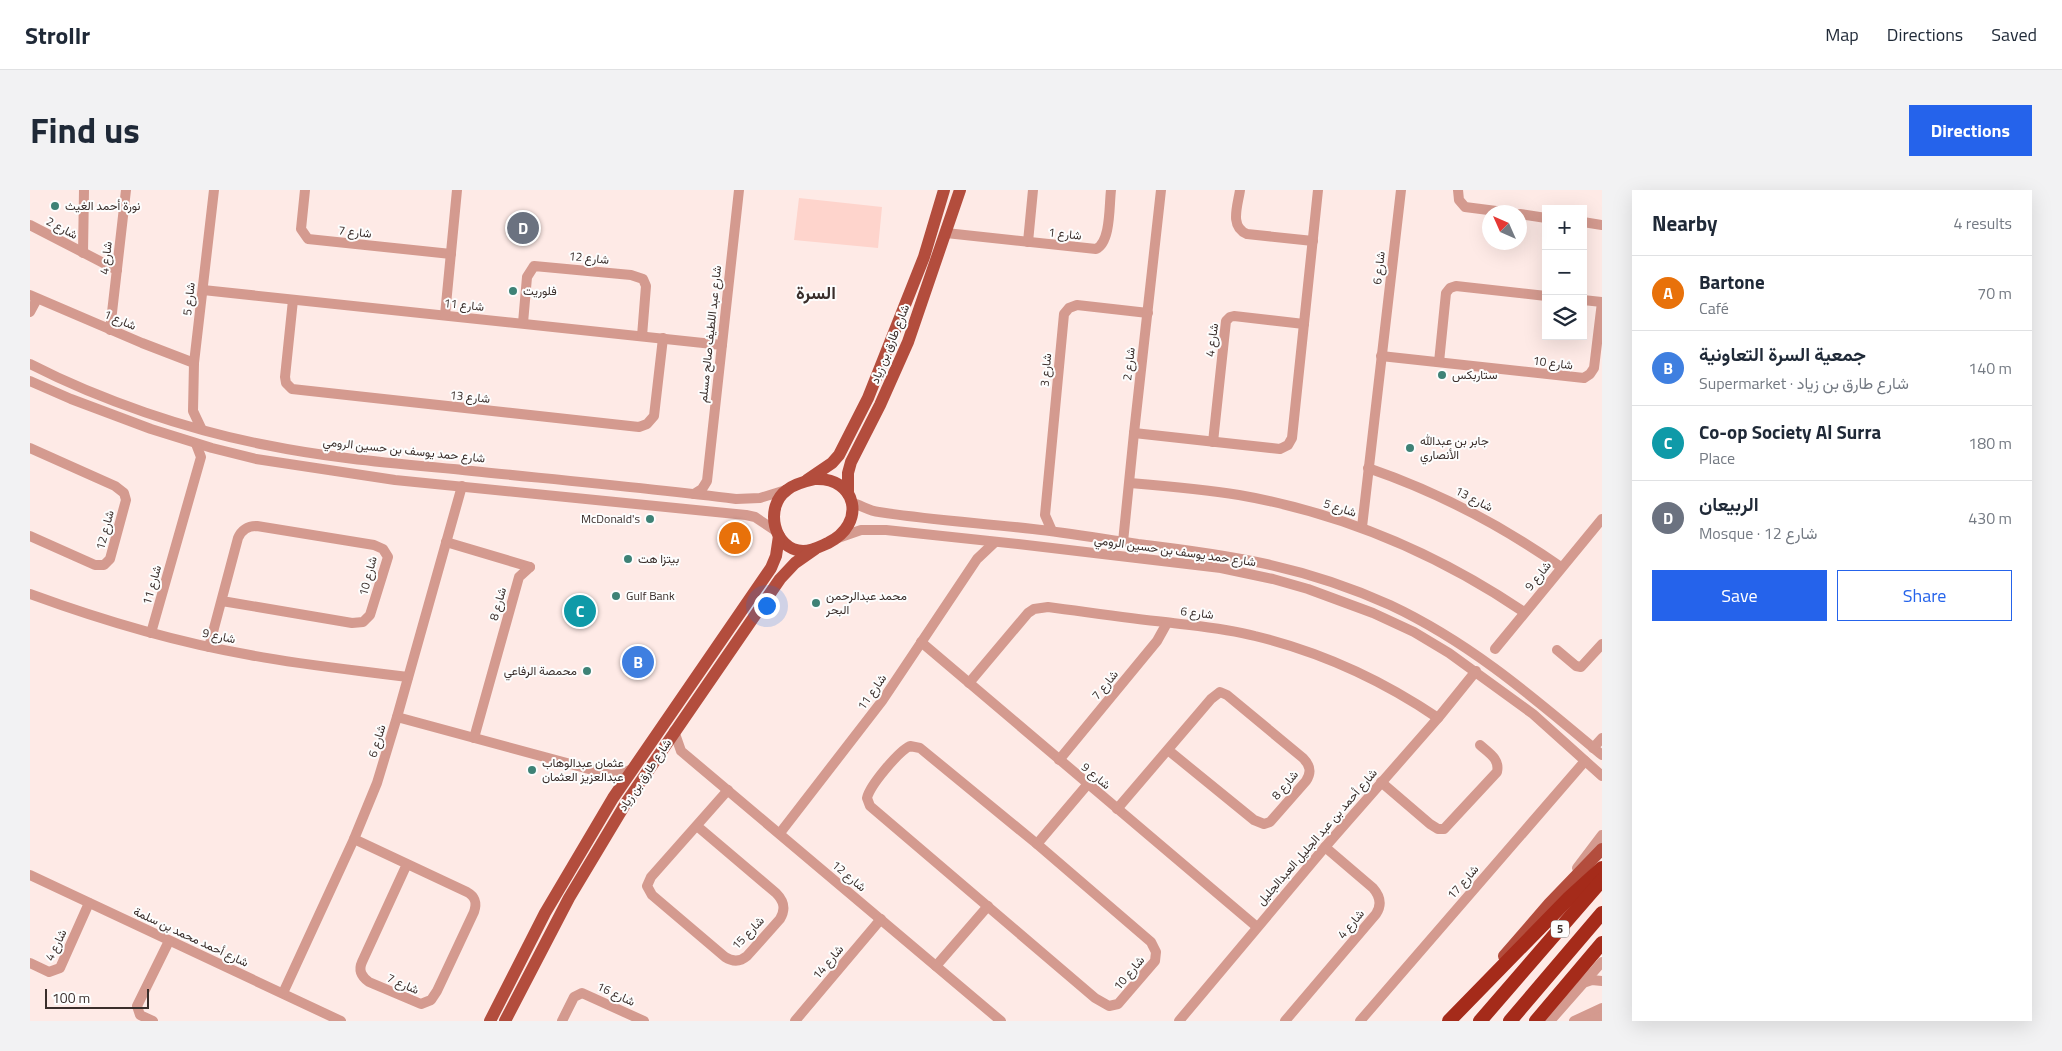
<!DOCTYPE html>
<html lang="en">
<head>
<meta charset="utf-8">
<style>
  :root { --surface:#fff; --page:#f2f2f3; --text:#1f2937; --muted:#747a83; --line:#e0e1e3; --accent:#2563eb }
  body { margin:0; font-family:"Titillium Web",Vazirmatn,sans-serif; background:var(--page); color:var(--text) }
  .controls { position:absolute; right:15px; top:15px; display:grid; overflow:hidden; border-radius:0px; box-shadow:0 5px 20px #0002 }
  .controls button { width:45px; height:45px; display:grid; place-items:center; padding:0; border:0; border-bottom:1px solid var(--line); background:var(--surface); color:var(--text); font:25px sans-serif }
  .compass { position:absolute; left:1452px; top:15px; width:45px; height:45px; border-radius:50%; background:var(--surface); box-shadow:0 5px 20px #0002; rotate:315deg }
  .scale { position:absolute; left:15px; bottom:12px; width:104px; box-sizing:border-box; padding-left:5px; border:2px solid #3a2e2b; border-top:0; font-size:14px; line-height:18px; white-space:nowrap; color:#3a2e2b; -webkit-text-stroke:4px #fdfdfd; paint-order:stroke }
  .you { position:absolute; left:736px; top:415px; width:18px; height:18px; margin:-12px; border:4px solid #fff; border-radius:50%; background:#1a73e8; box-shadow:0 0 0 8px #1a73e833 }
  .badge { display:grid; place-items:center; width:32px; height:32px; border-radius:50%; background:var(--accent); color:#fff; font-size:16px; font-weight:700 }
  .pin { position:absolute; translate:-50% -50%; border:2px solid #fff; box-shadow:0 1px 5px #0006 }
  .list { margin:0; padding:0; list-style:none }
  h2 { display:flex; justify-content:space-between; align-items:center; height:65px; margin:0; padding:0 20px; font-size:21px }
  h2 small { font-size:16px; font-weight:400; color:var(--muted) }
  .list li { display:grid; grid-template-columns:32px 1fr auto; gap:15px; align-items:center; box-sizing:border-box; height:75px; padding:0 20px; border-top:1px solid var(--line) }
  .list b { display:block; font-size:19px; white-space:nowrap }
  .list p { margin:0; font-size:16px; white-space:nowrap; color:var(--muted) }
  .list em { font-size:16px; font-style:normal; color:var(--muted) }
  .actions { display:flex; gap:10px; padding:15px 20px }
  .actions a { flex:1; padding:11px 0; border:1px solid var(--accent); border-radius:0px; text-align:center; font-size:18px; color:var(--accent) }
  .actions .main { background:var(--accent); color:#fff }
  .icon { flex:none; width:28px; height:28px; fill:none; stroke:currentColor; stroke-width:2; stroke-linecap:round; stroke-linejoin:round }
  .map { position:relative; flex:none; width:1572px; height:831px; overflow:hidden; border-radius:0px }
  header { display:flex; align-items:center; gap:30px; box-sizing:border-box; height:70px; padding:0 25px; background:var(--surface); border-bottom:1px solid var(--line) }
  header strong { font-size:24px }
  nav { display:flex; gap:28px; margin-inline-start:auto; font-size:18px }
  .intro { display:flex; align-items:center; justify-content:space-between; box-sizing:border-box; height:120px; padding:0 30px }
  h1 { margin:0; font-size:35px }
  .button { padding:12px 22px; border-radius:0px; background:var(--accent); color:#fff; font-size:18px; font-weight:700 }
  main { display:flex; gap:30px; padding:0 30px }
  aside { flex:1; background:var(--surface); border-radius:0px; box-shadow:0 5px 20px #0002 }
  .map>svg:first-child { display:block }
</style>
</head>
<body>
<header>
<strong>Strollr</strong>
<nav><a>Map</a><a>Directions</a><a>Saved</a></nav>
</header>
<div class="intro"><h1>Find us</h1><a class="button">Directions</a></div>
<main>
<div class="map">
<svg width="1572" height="831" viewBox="0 0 1572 831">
  <rect width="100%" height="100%" fill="#feeae6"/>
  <polygon fill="#fed4cc" points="769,8 852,17 848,58 764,50"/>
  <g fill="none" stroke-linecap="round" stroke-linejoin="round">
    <g stroke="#d49a8f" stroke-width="10">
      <polyline points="275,0 271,39 278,49 421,64"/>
      <path d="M1210 0C1208 15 1199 37 1217 44L1283 51"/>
      <polyline points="1428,0 1429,10 1435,17 1474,22"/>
      <polyline points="1490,24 1516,28"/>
      <polyline points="1553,32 1572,35"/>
      <polyline points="0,35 87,80"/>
      <path d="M916 43 1066 59C1081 52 1079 16 1081 0"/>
      <polyline points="998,52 1003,0"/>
      <polyline points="53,63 54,0"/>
      <polyline points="173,100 692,155"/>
      <polyline points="0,105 112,153 164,173"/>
      <polyline points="263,110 255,187 256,193 262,199 609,237 617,234 624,226 633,148"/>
      <polyline points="1553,110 1572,112"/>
      <polyline points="0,122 7,109"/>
      <polyline points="415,125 427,0"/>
      <polyline points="493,133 497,87 504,76 601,85 613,89 616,96 612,146"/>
      <polyline points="80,140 96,0"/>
      <polyline points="1351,166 1554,188 1560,184 1564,178 1572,112"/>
      <polyline points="1409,172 1416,103 1420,98 1426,96 1516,106"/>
      <path d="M0 174C70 210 158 240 236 255 304 269 373 274 442 281 530 290 618 298 706 309L730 308 756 300"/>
      <polyline points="0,191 41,209 121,239 182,258 226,269 365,290 716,325 725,327 746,341"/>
      <polyline points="171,238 163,221 164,173 184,0"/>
      <polyline points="1104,243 1250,259 1258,255 1262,248 1288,0"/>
      <polyline points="1183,252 1196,131 1200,127 1204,126 1274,134"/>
      <polyline points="0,258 85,296 94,303 96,310 80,369 74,375 65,375 0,346"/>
      <path d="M1338 278C1408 302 1471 335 1531 377"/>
      <path d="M1100 293C1137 296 1173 299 1209 305 1312 323 1408 364 1494 422"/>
      <polyline points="664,304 672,299 677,291 709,0"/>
      <path d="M822 313C831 315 839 321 849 322 900 330 951 333 1003 339 1038 343 1073 349 1108 354 1200 365 1274 376 1360 415 1441 453 1504 508 1572 565"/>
      <polyline points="1332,337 1371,0"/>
      <polyline points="1022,341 1015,325 1034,124 1039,118 1047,115 1118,123"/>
      <polyline points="808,348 831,340 856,340 988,354 1191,378 1243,389 1278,399 1343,423 1384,442 1419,463 1503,524 1572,586"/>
      <polyline points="416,352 500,377"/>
      <polyline points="1093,352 1104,243 1131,0"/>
      <path d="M0 404C71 430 144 452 220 465 272 475 325 480 378 487"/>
      <polyline points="121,443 171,267 166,254"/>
      <polyline points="891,452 1227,737"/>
      <path d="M179 457 208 348C212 339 218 336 227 336L344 355 353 359 358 367 340 425 333 432 322 433 192 411"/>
      <polyline points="1465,459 1572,329"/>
      <polyline points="1527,460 1546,476 1551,477 1572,454"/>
      <path d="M939 493 998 423 1004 419 1018 417C1057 422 1096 428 1135 432 1165 436 1195 438 1225 446 1291 462 1352 490 1408 528"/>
      <polyline points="367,527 581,585 591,584 602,579"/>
      <polyline points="644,541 651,561 971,831"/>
      <polyline points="444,548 489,387 500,377"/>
      <path d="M880 556 890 558 1007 654 1121 752 1126 762 1125 771 1088 814 1079 816 1065 808 840 616 837 608C840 595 869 561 880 556Z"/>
      <polyline points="1563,558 1572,548"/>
      <polyline points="1029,570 1127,451 1137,433"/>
      <path d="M1351 592 1400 634 1408 639H1414L1467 582C1470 569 1459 563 1450 555"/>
      <path d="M1087 619 1181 509 1190 502 1197 505 1273 568C1280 575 1282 582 1276 591L1240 632 1234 634 1224 630 1138 560"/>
      <path d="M667 636 746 703C754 711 756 719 750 729L717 766C710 772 703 772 695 767L622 705 617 696 621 687 698 600"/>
      <polyline points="750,643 852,511 947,369 965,352"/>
      <path d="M324 649 437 702C446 707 447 713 444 722L407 801 401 810 391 814 339 792C332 787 328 781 332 772L377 674"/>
      <polyline points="1007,654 1057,595"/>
      <polyline points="1547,678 1572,645"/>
      <polyline points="0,685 311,831"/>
      <polyline points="0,773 19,782 30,778 59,713"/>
      <polyline points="906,776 958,716"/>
      <polyline points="1553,793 1562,790 1572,791"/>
      <polyline points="253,803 324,649 347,593 367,527 432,296"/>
      <polyline points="123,831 110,825 107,816 139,751"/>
      <polyline points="532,831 544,807 552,803 614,831"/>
      <polyline points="765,831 851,729"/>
      <polyline points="1149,831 1295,657 1408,528 1446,481"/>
      <path d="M1255 831 1346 724C1352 715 1350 706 1343 698L1295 657"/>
      <polyline points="1330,831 1555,571"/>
      <polyline points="1520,831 1572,772"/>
      <polyline points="1544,831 1572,818"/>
      <polyline points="1561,831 1572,826"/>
    </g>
    <g stroke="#b34d3d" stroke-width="12">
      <path d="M785 289C827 287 837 334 798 353 789 357 782 361 773 361 743 360 734 316 757 300 764 294 776 291 785 289Z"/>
      <polyline points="777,290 802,273 809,265 838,208 894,67 914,0"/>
      <polyline points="818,304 818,283 821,272 850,215 878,152 930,0"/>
      <polyline points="1474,766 1519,714 1572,659"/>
      <polyline points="460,831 515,723 583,608 741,378 746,366 749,346"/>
      <polyline points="475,831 539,708 596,613 750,389 765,373 785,359"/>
    </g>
    <g stroke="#a52b1a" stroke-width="14">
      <polyline points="1419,831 1539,708 1572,678"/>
      <polyline points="1450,831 1572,690"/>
      <polyline points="1480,831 1572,723"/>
      <polyline points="1506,831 1572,753"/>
    </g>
  </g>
  <g fill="#3e8276" stroke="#fdfdfd" stroke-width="2">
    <circle cx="25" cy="16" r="5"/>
    <circle cx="483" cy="101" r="5"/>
    <circle cx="1412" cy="185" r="5"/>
    <circle cx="1380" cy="258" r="5"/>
    <circle cx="620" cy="329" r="5"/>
    <circle cx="598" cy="369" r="5"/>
    <circle cx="586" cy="406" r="5"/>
    <circle cx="786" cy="413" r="5"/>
    <circle cx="557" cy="481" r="5"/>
    <circle cx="502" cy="580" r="5"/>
  </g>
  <g text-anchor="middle" stroke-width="4" stroke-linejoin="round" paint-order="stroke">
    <rect fill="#fdfdfd" stroke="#746c6a" stroke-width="1" x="1521" y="730.5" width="18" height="17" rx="4"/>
    <g font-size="11" font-weight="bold" fill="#3a2e2b">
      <text x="1530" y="743">5</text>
    </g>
    <g font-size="12" fill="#3a2e2b" stroke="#fdfdfd" text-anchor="start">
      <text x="35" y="20">نورة أحمد الغيث</text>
      <text x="493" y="105">فلوريت</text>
      <text x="1422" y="189">ستاربكس</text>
      <text x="1390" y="255">جابر بن عبدالله<tspan x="1390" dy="14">الأنصاري</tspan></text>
      <text x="610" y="333" text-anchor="end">McDonald's</text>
      <text x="608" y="373">بيتزا هت</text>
      <text x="596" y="410">Gulf Bank</text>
      <text x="796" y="410">محمد عبدالرحمن<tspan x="796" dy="14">البحر</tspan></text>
      <text x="547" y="485" text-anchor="end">محمصة الرفاعي</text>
      <text x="512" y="577">عثمان عبدالوهاب<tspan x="512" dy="14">عبدالعزيز العثمان</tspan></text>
    </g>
    <g font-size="12" fill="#3a2e2b" stroke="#fdfdfd">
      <text transform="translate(32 38) rotate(28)" y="4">شارع 2</text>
      <text transform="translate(325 42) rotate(6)" y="4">شارع 7</text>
      <text transform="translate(1035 44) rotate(6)" y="4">شارع 1</text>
      <text transform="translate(76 68) rotate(-83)" y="4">شارع 4</text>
      <text transform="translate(559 68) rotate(6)" y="4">شارع 12</text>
      <text transform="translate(1349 78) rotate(-83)" y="4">شارع 6</text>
      <text transform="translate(159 109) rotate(-83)" y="4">شارع 5</text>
      <text transform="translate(434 115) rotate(6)" y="4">شارع 11</text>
      <text transform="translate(90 130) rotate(23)" y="4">شارع 1</text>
      <text transform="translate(680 144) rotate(-84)" y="4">شارع عبد اللطيف صالح مسلم</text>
      <text transform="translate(1182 150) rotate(-82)" y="4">شارع 4</text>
      <text transform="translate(860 154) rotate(-68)" y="4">شارع طارق بن زياد</text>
      <text transform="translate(1523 173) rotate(7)" y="4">شارع 10</text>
      <text transform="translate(1099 174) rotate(-83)" y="4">شارع 2</text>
      <text transform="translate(1016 180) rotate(-85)" y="4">شارع 3</text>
      <text transform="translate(440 207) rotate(6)" y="4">شارع 13</text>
      <text transform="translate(374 260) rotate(6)" y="4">شارع حمد يوسف بن حسين الرومي</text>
      <text transform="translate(1444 309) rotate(27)" y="4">شارع 13</text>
      <text transform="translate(1310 318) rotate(18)" y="4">شارع 5</text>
      <text transform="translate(75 340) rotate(-75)" y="4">شارع 12</text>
      <text transform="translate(1145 361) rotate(8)" y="4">شارع حمد يوسف بن حسين الرومي</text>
      <text transform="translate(338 386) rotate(-75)" y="4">شارع 10</text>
      <text transform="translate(1508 386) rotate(-51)" y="4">شارع 9</text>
      <text transform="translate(122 395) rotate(-74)" y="4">شارع 11</text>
      <text transform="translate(468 414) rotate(-74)" y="4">شارع 8</text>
      <text transform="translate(1167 423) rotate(7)" y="4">شارع 6</text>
      <text transform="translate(189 446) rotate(12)" y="4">شارع 9</text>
      <text transform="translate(1075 495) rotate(-51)" y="4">شارع 7</text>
      <text transform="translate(842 502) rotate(-55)" y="4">شارع 11</text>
      <text transform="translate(347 551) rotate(-73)" y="4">شارع 6</text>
      <text transform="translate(615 585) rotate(-56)" y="4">شارع طارق بن زياد</text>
      <text transform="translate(1066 586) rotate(40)" y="4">شارع 9</text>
      <text transform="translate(1255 595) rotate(-50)" y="4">شارع 8</text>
      <text transform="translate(1287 647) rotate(-49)" y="4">شارع أحمد بن عبد الجليل العبدالجليل</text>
      <text transform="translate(819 686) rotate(40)" y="4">شارع 12</text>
      <text transform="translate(1433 692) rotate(-49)" y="4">شارع 17</text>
      <text transform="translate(1321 734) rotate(-50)" y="4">شارع 4</text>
      <text transform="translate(718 743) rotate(-46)" y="4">شارع 15</text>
      <text transform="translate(161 747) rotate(25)" y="4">شارع أحمد محمد بن سلمة</text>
      <text transform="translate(26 755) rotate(-64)" y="4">شارع 4</text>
      <text transform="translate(798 772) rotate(-50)" y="4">شارع 14</text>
      <text transform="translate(1099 783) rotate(-50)" y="4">شارع 10</text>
      <text transform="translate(373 794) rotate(24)" y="4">شارع 7</text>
      <text transform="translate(586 804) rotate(25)" y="4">شارع 16</text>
    </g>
    <g font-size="18" font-weight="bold" fill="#3a2e2b" stroke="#fdfdfd">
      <text x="786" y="109">السرة</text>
    </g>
  </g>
</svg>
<div class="controls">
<button>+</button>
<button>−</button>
<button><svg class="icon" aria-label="layers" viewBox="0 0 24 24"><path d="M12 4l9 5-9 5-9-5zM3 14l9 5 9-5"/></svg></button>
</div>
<svg class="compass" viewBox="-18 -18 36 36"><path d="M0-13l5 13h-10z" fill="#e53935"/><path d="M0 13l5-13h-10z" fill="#747a83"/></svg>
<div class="scale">100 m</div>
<div class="you"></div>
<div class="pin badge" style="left:705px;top:348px;background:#e8710a">A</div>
<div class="pin badge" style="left:608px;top:472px;background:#3f7fe0">B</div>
<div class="pin badge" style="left:550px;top:421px;background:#0f9aa8">C</div>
<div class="pin badge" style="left:493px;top:38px;background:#6b7280">D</div>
</div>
<aside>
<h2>Nearby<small>4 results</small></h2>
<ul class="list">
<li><span class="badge" style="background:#e8710a">A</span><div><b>Bartone</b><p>Café</p></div><em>70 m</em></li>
<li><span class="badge" style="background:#3f7fe0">B</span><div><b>جمعية السرة التعاونية</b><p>Supermarket · شارع طارق بن زياد</p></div><em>140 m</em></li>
<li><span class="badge" style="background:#0f9aa8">C</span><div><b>Co-op Society Al Surra</b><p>Place</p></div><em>180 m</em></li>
<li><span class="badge" style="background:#6b7280">D</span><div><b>الربيعان</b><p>Mosque · شارع 12</p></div><em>430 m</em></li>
</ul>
<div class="actions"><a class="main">Save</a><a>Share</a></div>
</aside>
</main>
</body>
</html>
